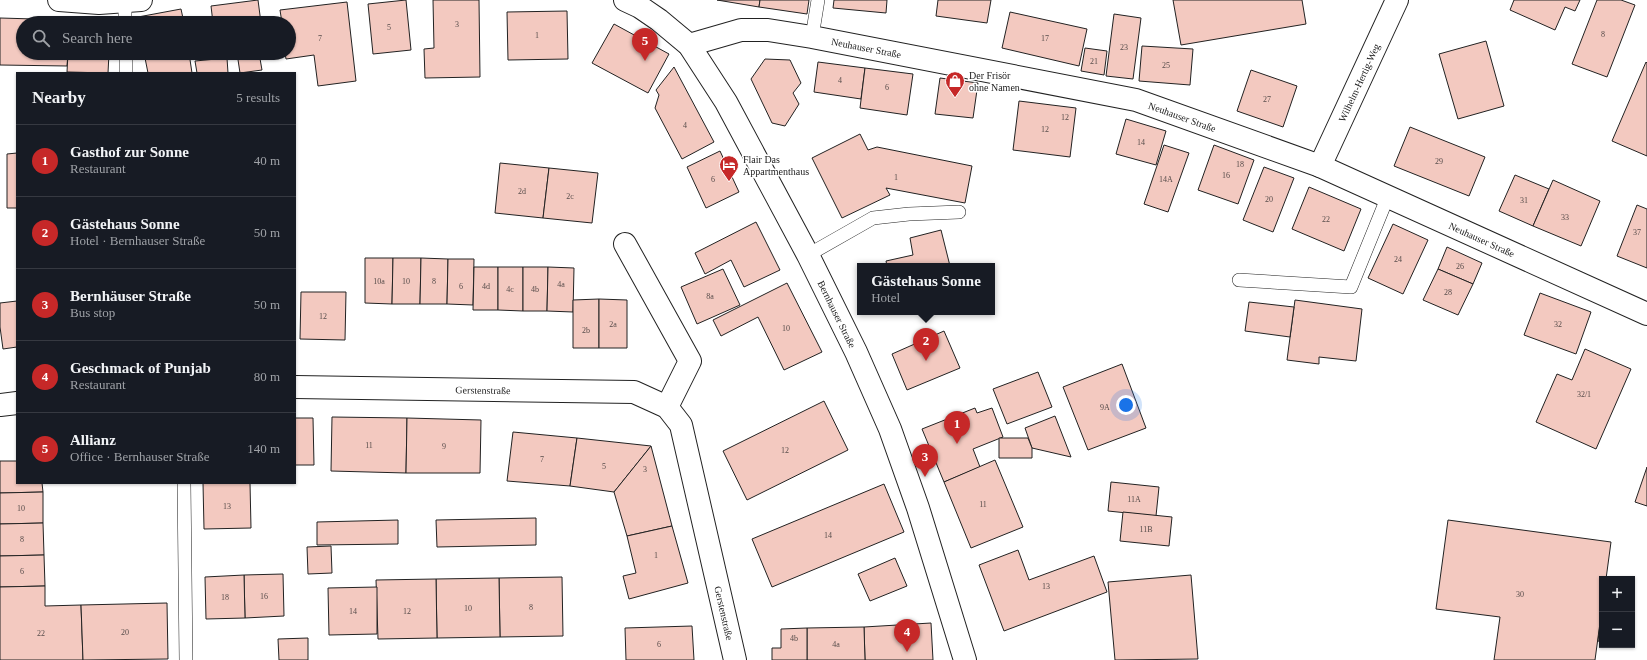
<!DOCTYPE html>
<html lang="en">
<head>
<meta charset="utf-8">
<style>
  :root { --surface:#171b24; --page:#242831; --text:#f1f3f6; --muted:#9ea1a6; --line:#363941; --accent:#c62828 }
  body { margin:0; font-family:"Times New Roman",serif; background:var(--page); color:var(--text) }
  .controls { position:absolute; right:12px; bottom:12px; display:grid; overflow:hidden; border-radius:0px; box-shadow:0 1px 3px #0004 }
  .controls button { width:36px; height:36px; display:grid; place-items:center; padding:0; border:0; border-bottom:1px solid var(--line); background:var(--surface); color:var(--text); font:20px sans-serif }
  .you { position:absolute; left:1126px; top:405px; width:14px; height:14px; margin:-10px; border:3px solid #fff; border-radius:50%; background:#1a73e8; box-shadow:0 0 0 6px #1a73e833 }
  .badge { display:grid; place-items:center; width:26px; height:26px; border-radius:50%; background:var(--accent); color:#fff; font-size:13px; font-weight:700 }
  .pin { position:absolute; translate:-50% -33px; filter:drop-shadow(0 1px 2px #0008) }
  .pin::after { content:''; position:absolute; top:21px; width:14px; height:12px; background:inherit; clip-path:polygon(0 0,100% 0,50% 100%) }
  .popup { position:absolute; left:857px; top:263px; width:138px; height:52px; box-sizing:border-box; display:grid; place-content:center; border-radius:0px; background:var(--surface); filter:drop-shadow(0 1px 3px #0005); font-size:13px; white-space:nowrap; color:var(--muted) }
  .popup b { font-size:15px; color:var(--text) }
  .popup::after { content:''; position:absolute; left:50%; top:100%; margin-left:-8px; border:8px solid transparent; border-top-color:var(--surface) }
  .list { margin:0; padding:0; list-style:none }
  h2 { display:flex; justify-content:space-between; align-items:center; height:52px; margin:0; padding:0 16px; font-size:17px }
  h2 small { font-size:13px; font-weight:400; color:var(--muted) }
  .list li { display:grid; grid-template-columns:26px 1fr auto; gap:12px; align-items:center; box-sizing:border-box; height:72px; padding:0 16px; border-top:1px solid var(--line) }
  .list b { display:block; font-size:15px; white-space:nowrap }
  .list p { margin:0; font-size:13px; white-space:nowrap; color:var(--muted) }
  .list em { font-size:13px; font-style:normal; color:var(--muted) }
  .icon { flex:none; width:22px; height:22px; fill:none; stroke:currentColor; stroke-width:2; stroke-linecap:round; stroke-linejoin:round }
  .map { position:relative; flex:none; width:1647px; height:660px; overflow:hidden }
  .search { position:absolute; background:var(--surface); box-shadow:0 1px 3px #0004; left:16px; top:16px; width:280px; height:44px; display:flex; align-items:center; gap:10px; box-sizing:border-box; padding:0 14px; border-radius:22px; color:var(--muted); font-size:15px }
  .panel { position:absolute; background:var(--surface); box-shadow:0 1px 3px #0004; left:16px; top:72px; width:280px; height:412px; border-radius:0px }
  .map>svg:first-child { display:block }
</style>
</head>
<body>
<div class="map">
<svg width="1647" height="660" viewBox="0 0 1647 660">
  <rect width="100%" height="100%" fill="#fff"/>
  <g fill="#f3c9c0" stroke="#222">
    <polygon points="258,0 261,23 213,23 211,6"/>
    <polygon points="406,0 411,50 373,54 368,4"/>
    <polygon points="433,0 479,0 480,77 425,78 424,49 434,48"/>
    <polygon points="717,0 760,0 759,7"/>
    <polygon points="760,0 809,0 807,14 759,7"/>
    <polygon points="834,0 887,0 886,13 833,8"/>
    <polygon points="938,0 991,0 987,23 936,16"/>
    <polygon points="1173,0 1302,0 1306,24 1181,45"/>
    <polygon points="1514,0 1580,0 1575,11 1565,7 1555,30 1510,10"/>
    <polygon points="1597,0 1621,0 1635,5 1607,77 1572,64"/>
    <polygon points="347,2 356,81 318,86 314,55 286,59 285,53 289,53 289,23 282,23 280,10"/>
    <polygon points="181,9 184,23 139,23 138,17"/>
    <polygon points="567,11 568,59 508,60 507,12"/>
    <polygon points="1010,12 1087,29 1079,66 1002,48"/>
    <polygon points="1114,14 1141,18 1133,79 1106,76"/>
    <polygon points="0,18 69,20 69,23 23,23 23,53 68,53 67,66 0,65"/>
    <polygon points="69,20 110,21 110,23 69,23"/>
    <polygon points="614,24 669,54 648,93 592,63"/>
    <polygon points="1486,41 1504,106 1458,119 1439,54"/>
    <polygon points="1142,46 1193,49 1190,85 1139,81"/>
    <polygon points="1085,48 1107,51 1104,75 1081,71"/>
    <polygon points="68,53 109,53 108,73 67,72"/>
    <polygon points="144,53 189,53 192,73 148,73"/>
    <polygon points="237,53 259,53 262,70 240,73"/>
    <polygon points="227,58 228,73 197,73 195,61"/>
    <polygon points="765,59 790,60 801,83 793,93 799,104 785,126 772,123 751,79"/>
    <polygon points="818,62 865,68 861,99 814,92"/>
    <polygon points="1646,62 1647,63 1647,156 1612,141"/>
    <polygon points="674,67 714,142 682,159 655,108 659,95 656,90"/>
    <polygon points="865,68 913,74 907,115 860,108"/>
    <polygon points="1251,70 1297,86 1283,127 1237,111"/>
    <polygon points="940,78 978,83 973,118 935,114"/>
    <polygon points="1019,101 1076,108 1070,157 1013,150"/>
    <polygon points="1126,119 1166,131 1156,165 1116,154"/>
    <polygon points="1410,127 1485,157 1469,196 1394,166"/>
    <polygon points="860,134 868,150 877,147 972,166 965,203 886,188 890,195 842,218 812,158"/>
    <polygon points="1164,145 1189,153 1168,212 1144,204"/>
    <polygon points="1214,145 1254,160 1238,204 1198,190"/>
    <polygon points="720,151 739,192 706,208 687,167"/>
    <polygon points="17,153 17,208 7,208 7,154"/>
    <polygon points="500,163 549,168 543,218 495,213"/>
    <polygon points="1264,167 1294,178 1273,232 1243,220"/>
    <polygon points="549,168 598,173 592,223 543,218"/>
    <polygon points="1515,175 1549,189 1533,226 1499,211"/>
    <polygon points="1553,180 1600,201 1581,246 1533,226"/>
    <polygon points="1309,187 1361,209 1344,251 1292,229"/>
    <polygon points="1637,205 1647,209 1647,268 1617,256"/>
    <polygon points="756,222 780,270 744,287 731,260 705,274 695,253"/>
    <polygon points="1393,224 1428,240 1403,294 1368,278"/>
    <polygon points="941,230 950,266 887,266 886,261 913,255 910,238"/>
    <polygon points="1447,247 1482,263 1473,284 1438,269"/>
    <polygon points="365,258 393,258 392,304 365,303"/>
    <polygon points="393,258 421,258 420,304 392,304"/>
    <polygon points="421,258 448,259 447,304 420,304"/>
    <polygon points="448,259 474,259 473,305 447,304"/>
    <polygon points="474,267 498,267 498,310 473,310"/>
    <polygon points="498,267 523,267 523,311 498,310"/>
    <polygon points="523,267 548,267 547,311 523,311"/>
    <polygon points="548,267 574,268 573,312 547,311"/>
    <polygon points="723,269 740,305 697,324 681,287"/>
    <polygon points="1438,269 1473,284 1458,315 1423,300"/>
    <polygon points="787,283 822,352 784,370 758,317 721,336 713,320"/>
    <polygon points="301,292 346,292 345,340 300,339"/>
    <polygon points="1540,293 1591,312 1576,354 1524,335"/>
    <polygon points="599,299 599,348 573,348 573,300"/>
    <polygon points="599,299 627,300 627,348 599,348"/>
    <polygon points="1295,300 1362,309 1356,361 1319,357 1319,364 1287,360"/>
    <polygon points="17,301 17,347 3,349 0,327 0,303"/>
    <polygon points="1249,302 1294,307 1290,337 1245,331"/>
    <polygon points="944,331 960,368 907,390 892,354"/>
    <polygon points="1585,349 1631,369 1596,449 1536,422 1557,374 1572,380"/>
    <polygon points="1122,364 1146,428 1088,450 1063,387"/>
    <polygon points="1038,372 1052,407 1007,424 993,389"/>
    <polygon points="824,401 848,450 747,500 723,451"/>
    <polygon points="975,408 977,413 992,408 1003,437 973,449 980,467 944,482 922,429"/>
    <polygon points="1055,416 1071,457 1032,448 1025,428"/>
    <polygon points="332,417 407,418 406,473 331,471"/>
    <polygon points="295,418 313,418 314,465 295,465"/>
    <polygon points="407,418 481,420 480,473 406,473"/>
    <polygon points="513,432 577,438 570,486 507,481"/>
    <polygon points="577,438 651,446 614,492 570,486"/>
    <polygon points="999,438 1028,438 1032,448 1032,458 999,458"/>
    <polygon points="651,446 672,526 627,536 614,492"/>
    <polygon points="995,460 1023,527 971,548 944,482"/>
    <polygon points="0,461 17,461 17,483 42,483 43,492 0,493"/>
    <polygon points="1647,467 1647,506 1635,502"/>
    <polygon points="1111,482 1159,487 1156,516 1108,511"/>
    <polygon points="203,483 250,483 251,528 204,529"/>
    <polygon points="884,484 904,532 772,587 752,539"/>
    <polygon points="43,492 43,523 0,524 0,493"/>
    <polygon points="1123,512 1172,517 1169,546 1120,541"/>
    <polygon points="536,518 536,545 437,547 436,520"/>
    <polygon points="398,520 398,544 317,545 317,522"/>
    <polygon points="1448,520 1611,542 1606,579 1602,579 1602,608 1595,660 1494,660 1500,617 1436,609"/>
    <polygon points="43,523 44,555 0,556 0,524"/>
    <polygon points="672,526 688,583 629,599 623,576 636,573 627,536"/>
    <polygon points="331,546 332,573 308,574 307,547"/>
    <polygon points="1018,550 1029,580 1094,556 1107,592 1004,631 979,565"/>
    <polygon points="44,555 45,586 0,587 0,556"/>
    <polygon points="895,558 907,586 870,601 858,574"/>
    <polygon points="283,574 284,616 245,618 244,575"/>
    <polygon points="244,575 245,618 206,619 205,577"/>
    <polygon points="1191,575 1198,659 1115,660 1108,582"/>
    <polygon points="562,577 563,636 500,637 499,578"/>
    <polygon points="499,578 500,637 437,638 436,579"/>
    <polygon points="436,579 437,638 378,639 376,580"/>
    <polygon points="45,586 45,606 81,605 83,660 0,660 0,587"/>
    <polygon points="377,587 377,634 329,635 328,588"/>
    <polygon points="167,603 168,659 83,660 81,605"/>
    <polygon points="1602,608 1602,642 1598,641"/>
    <polygon points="931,623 933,660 865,660 864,627"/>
    <polygon points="692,626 694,660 626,660 625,628"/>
    <polygon points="864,627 865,660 807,660 807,628"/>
    <polygon points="807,628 807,660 772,660 772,648 781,648 781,629"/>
    <polygon points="308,638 308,660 279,660 278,639"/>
  </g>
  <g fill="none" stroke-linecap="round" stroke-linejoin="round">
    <g stroke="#222" stroke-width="14">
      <g id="service">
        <polyline points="125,2 125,23"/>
        <polyline points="812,37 818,0"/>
        <polyline points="126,53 126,73"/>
        <polyline points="808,255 873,218 909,214 959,212"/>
        <polyline points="1239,280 1351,287 1388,196"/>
        <polyline points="184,483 186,660"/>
      </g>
    </g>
    <g stroke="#222" stroke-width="24">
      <g id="minor">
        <path id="s1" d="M1320 166 1397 0"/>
        <polyline points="625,244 690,361 667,407"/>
        <path id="s2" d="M295 387 634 392 667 407 681 425 735 660"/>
        <polyline points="0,405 17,403"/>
      </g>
    </g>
    <g stroke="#222" stroke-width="24">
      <g id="secondary">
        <polyline points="59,0 99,3 141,0"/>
        <path id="s3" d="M625 0 640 7 659 20 689 45 726 102 808 255 856 352 890 429 918 508 965 660"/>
        <path id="s4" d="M689 45 741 30H768L812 37 1136 100 1320 166 1647 314"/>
      </g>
    </g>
    <use href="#service" stroke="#fff" stroke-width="13"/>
    <use href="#minor" stroke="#fff" stroke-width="22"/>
    <use href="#secondary" stroke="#fff" stroke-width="22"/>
  </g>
  <defs>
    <g id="shop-pin" transform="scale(1)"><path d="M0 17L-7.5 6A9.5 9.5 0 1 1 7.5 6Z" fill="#c62828" stroke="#fff"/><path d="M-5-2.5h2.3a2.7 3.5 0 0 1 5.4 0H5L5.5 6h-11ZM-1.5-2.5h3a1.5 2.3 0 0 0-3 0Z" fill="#fff"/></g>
    <g id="hotel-pin" transform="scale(1)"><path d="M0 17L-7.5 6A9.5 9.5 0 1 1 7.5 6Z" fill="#c62828" stroke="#fff"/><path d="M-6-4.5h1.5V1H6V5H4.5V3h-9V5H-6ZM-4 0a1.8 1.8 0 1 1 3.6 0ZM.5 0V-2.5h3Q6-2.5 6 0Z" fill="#fff"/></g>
  </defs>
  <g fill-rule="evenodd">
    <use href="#shop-pin" x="955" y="81"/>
    <use href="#hotel-pin" x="729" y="165"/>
  </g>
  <g text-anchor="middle" stroke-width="3" stroke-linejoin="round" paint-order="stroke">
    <g font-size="8" fill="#564c4a">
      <text x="457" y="27">3</text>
      <text x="389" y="30">5</text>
      <text x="1603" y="37">8</text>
      <text x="537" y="38">1</text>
      <text x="320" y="41">7</text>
      <text x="1045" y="41">17</text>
      <text x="1124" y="50">23</text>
      <text x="1094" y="64">21</text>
      <text x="1166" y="68">25</text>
      <text x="840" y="83">4</text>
      <text x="887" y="90">6</text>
      <text x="1267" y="102">27</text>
      <text x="1065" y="120">12</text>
      <text x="685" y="128">4</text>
      <text x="1045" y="132">12</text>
      <text x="1141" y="145">14</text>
      <text x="1439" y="164">29</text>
      <text x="1240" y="167">18</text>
      <text x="1226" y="178">16</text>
      <text x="896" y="180">1</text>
      <text x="713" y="182">6</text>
      <text x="1166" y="182">14A</text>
      <text x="522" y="194">2d</text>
      <text x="570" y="199">2c</text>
      <text x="1269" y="202">20</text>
      <text x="1524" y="203">31</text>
      <text x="1565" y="220">33</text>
      <text x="1326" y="222">22</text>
      <text x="1637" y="235">37</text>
      <text x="1398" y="262">24</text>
      <text x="1460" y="269">26</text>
      <text x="379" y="284">10a</text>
      <text x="406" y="284">10</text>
      <text x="434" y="284">8</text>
      <text x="561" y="287">4a</text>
      <text x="461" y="289">6</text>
      <text x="486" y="289">4d</text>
      <text x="510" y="292">4c</text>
      <text x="535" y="292">4b</text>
      <text x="1448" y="295">28</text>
      <text x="710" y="299">8a</text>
      <text x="323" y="319">12</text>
      <text x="613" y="327">2a</text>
      <text x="1558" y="327">32</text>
      <text x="786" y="331">10</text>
      <text x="586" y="333">2b</text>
      <text x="1584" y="397">32/1</text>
      <text x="1105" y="410">9A</text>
      <text x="369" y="448">11</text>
      <text x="444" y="449">9</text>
      <text x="785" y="453">12</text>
      <text x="542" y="462">7</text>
      <text x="604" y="469">5</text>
      <text x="645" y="472">3</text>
      <text x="1134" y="502">11A</text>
      <text x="983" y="507">11</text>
      <text x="227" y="509">13</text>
      <text x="21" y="511">10</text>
      <text x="1146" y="532">11B</text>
      <text x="828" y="538">14</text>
      <text x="22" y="542">8</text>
      <text x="656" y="558">1</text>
      <text x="22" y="574">6</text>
      <text x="1046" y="589">13</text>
      <text x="1520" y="597">30</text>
      <text x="264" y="599">16</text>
      <text x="225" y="600">18</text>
      <text x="531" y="610">8</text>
      <text x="468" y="611">10</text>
      <text x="353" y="614">14</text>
      <text x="407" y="614">12</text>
      <text x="125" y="635">20</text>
      <text x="41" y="636">22</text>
      <text x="794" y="641">4b</text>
      <text x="659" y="647">6</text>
      <text x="836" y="647">4a</text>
    </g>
    <g font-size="10" fill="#222" stroke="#fff">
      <text dy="4" stroke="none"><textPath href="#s4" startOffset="181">Neuhauser Straße</textPath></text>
      <text dy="4" stroke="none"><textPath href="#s1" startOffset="92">Wilhelm-Hertig-Weg</textPath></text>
      <text dy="4" stroke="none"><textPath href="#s4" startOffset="505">Neuhauser Straße</textPath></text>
      <text dy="4" stroke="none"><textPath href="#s4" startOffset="829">Neuhauser Straße</textPath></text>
      <text dy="4" stroke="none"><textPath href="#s3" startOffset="386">Bernhauser Straße</textPath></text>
      <text dy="4" stroke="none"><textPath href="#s2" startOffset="188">Gerstenstraße</textPath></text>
      <text dy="4" stroke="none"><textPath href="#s2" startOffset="591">Gerstenstraße</textPath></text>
    </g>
    <g font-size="10" fill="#222" stroke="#fff" text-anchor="start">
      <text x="969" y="79">Der Frisör<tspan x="969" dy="12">ohne Namen</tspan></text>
      <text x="743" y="163">Flair Das<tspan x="743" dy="12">Appartmenthaus</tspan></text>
    </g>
  </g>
</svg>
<div class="controls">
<button>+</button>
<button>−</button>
</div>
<div class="you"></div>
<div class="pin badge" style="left:957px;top:444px">1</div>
<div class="pin badge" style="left:926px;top:361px">2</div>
<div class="popup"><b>Gästehaus Sonne</b>Hotel</div>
<div class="pin badge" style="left:925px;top:477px">3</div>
<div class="pin badge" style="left:907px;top:652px">4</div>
<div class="pin badge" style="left:645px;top:61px">5</div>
<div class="search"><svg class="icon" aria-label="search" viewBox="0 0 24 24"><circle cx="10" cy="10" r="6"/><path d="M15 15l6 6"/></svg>Search here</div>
<section class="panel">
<h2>Nearby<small>5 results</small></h2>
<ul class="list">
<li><span class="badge">1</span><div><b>Gasthof zur Sonne</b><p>Restaurant</p></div><em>40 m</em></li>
<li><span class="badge">2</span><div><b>Gästehaus Sonne</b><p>Hotel · Bernhauser Straße</p></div><em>50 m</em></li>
<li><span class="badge">3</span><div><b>Bernhäuser Straße</b><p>Bus stop</p></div><em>50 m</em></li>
<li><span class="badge">4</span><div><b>Geschmack of Punjab</b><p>Restaurant</p></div><em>80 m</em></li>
<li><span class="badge">5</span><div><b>Allianz</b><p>Office · Bernhauser Straße</p></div><em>140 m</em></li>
</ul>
</section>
</div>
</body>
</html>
